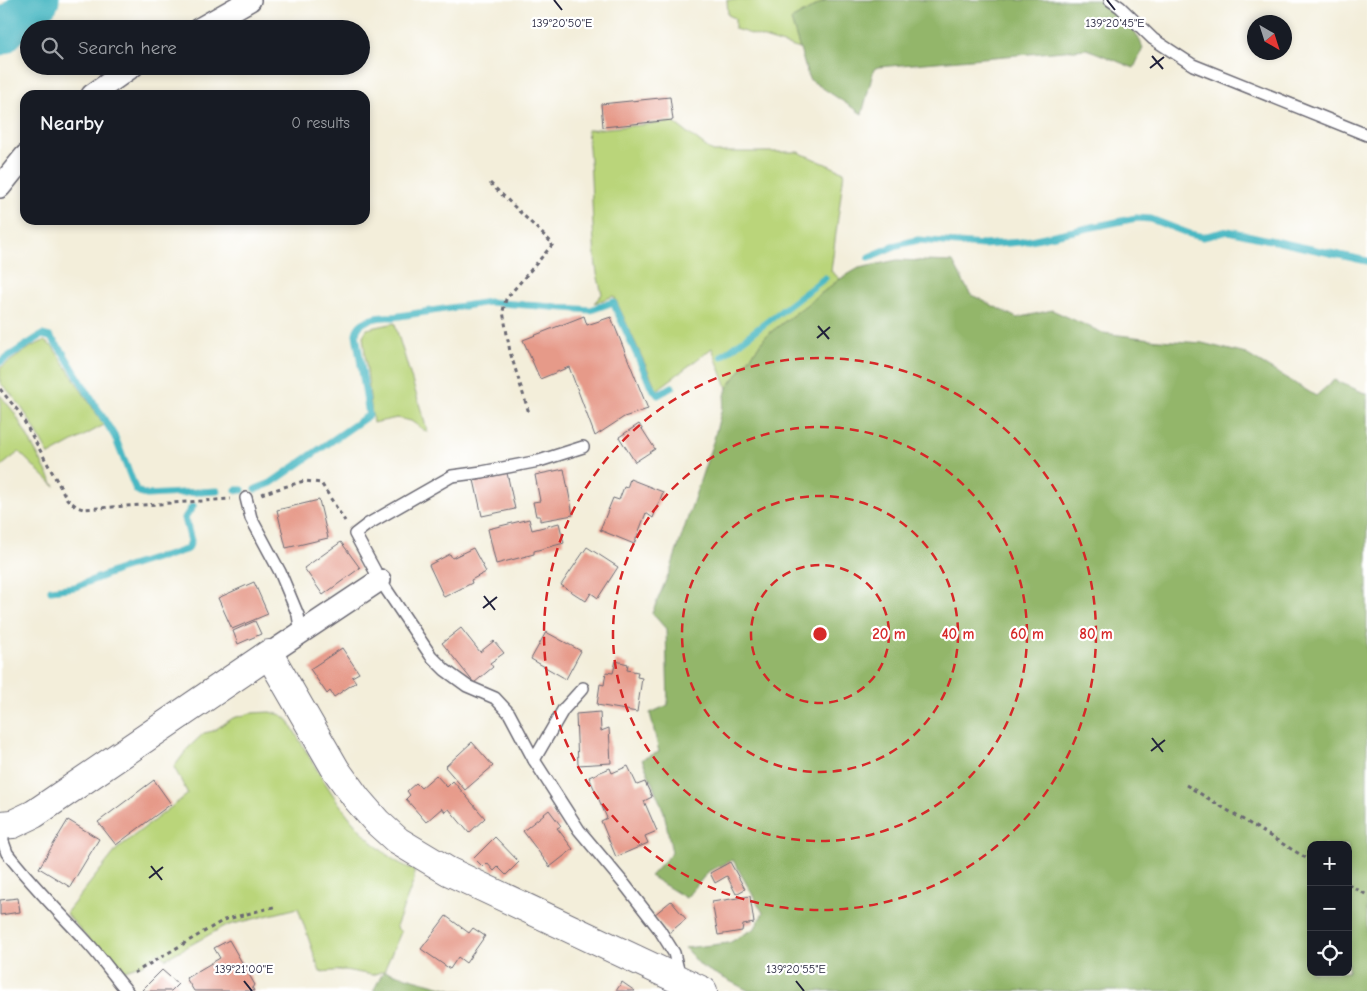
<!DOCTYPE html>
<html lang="en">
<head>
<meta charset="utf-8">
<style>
  :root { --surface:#171b24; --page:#242831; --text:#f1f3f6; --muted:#9ea1a6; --line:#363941 }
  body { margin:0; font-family:"Comic Neue",sans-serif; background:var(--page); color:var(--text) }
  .controls { position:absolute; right:15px; bottom:15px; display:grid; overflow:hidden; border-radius:10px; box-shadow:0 2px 8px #0003 }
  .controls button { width:45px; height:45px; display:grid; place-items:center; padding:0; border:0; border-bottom:1px solid var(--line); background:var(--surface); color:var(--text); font:25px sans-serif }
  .compass { position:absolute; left:1247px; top:15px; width:45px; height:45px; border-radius:50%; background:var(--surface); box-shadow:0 2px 8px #0003; rotate:141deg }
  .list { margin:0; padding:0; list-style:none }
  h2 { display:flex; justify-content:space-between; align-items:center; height:65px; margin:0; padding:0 20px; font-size:21px }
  h2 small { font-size:16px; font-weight:400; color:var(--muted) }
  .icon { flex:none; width:28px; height:28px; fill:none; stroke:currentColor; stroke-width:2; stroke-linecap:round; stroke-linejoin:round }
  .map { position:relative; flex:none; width:1367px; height:991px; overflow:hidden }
  .search { position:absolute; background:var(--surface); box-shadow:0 2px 8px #0003; left:20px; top:20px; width:350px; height:55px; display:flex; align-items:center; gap:12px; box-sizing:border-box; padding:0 18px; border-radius:28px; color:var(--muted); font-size:19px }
  .panel { position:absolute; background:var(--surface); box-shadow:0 2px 8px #0003; left:20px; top:90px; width:350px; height:135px; border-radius:15px }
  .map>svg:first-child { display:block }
</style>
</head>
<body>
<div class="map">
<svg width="1367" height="991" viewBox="0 0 1367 991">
  <rect width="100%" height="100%" fill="#fff"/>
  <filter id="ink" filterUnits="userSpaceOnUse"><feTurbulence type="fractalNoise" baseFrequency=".02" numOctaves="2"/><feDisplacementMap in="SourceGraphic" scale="10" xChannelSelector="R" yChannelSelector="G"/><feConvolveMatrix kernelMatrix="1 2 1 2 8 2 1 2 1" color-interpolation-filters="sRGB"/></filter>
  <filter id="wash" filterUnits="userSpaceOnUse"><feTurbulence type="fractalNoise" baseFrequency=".0096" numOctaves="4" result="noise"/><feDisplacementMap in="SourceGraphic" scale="20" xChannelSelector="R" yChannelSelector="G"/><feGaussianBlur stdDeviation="1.12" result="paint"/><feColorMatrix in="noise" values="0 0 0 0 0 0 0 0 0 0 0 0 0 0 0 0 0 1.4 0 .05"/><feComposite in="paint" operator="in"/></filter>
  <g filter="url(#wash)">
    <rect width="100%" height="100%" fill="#f3eeda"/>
    <g fill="#bad57a" stroke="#6e7c5a">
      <polygon points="727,0 826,0 791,20 800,49 735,29 735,18 728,15"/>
      <path d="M673 122 713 152H798L844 172 831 271 840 279 767 335 727 388 712 348 657 390 614 296 594 303 602 294C600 285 597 276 596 267 591 221 593 175 587 130Z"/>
      <polygon points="395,323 396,328 428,433 411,421 397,418 373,423 363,336 367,329"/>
      <path d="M44 341 53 347 104 425 49 455C35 430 22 402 0 383V368L31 347Z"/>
      <polygon points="0,395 14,412 55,487 19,452 0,467"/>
      <path d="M270 712 282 715 288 720C316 768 345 824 390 857 397 863 406 866 414 870V880L396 927 401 932 384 971 372 975 345 970 320 972 298 908 225 926 165 959 160 952 143 964 117 973 66 913 118 848 188 794 174 767 188 748 204 733 213 731 233 718 252 713Z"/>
    </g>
    <g fill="#93b66a" stroke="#5a6c52" fill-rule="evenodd">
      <path d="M826 0H1101C1122 15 1133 23 1143 48L1134 68 1087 49 878 67 874 69 862 114 809 79 791 20Z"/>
      <path d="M897 260 953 262 970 294 1017 318 1052 310 1103 333 1159 340 1202 343 1246 354 1316 396 1334 380 1367 394V991H749L702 967 685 948 729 943 755 928 763 913 733 860 709 871 686 898 650 876 672 853 664 812 642 759 659 752 650 713 668 705 666 629 652 613 671 568 714 439 727 388 767 335 840 279 859 268ZM1311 845H1348V972H1311Z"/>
      <polygon points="384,971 454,990 465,991 373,991"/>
    </g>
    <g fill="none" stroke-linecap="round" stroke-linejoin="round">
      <g stroke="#49b8c3" stroke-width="7">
        <polyline points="869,257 897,245 918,240 983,245 1021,242 1136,218 1151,219 1190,234 1203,237 1228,231 1367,261"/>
        <polyline points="722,356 825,278"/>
        <polyline points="0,362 42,335 50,337 62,351 115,437 136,490 143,494 147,495 217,491"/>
        <path d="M256 489 271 483 369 415 356 334C358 319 380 316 393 317L489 302 591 310 613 302 651 386 658 395 672 387"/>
        <polyline points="236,490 242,490"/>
        <polyline points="51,590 75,587 118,570 159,557 164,557 188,549 191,541 185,518 193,506"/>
      </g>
      <polyline stroke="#49b8c3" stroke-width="41" points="0,35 26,10 39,0"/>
    </g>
    <g id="blocks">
      <g fill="#e69a89">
        <polygon points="670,97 673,120 603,127 601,104"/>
        <polygon points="584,316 587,325 611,317 648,409 624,417 595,436 569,367 540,379 523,340"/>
        <polygon points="639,424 655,449 635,462 619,437"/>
        <polygon points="564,469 573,515 540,521 540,516 536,516 533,502 540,501 535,475"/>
        <polygon points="507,473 515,509 482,516 474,480"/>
        <polygon points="630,479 663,492 653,518 646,513 634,544 600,530 613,498 619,500 624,487 627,488"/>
        <polygon points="319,500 328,538 286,548 277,510"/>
        <polygon points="529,519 532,530 559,523 564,543 534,551 534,554 496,564 488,529"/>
        <polygon points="341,542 360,568 323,595 304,568"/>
        <polygon points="587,547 618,567 598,598 591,593 586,601 561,585"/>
        <polygon points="473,548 486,572 471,580 472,583 444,597 429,565 450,554 452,558"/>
        <polygon points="254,582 268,614 232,629 218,598"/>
        <polygon points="255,621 261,634 238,644 233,631"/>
        <polygon points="461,628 480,652 494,641 504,653 490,663 493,667 474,683 442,643"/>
        <polygon points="546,632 581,651 566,679 531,659"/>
        <polygon points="342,648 359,673 352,677 356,682 334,697 330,691 327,694 310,669"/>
        <polygon points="616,661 628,664 627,670 638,672 637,677 642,678 637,712 597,705 600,684 604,685 606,672 613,673"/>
        <polygon points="600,712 601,731 609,728 611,763 578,765 576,714"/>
        <polygon points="472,742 493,766 465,790 445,767"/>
        <polygon points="628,766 637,785 645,782 652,797 644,801 657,831 645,836 648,843 616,857 601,821 607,818 589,777 610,768 612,773"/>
        <polygon points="436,775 447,787 453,781 485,818 469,833 449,809 445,812 442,808 426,822 406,799 410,795 407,791 416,783 421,788"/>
        <polygon points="154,780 171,804 116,845 98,822"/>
        <polygon points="549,810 561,826 557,828 573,849 550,867 523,831"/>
        <polygon points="68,820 99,839 70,887 39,868"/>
        <polygon points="495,837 519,862 506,875 498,867 494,871 487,863 483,867 474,858"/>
        <polygon points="730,862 745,889 736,894 727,876 715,883 710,873"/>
        <polygon points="750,896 754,923 743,925 742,931 718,935 712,902"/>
        <polygon points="18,898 20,912 0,915 0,900"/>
        <polygon points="671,901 686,919 669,933 654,915"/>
        <polygon points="446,916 469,933 473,928 485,936 466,963 458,957 450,969 421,949"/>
        <polygon points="229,940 255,985 252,987 254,991 194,991 186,978 220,958 214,948"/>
        <polygon points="162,970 178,984 171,991 144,991 142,990"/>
        <polygon points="622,982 635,991 616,991"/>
      </g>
    </g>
  </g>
  <g filter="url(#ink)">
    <use href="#blocks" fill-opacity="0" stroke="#6b6973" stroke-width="1"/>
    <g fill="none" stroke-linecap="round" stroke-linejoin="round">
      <g stroke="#6b6973" stroke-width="14">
        <g id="lane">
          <polyline points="1110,0 1120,7 1153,39 1193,65 1367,135"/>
          <polyline points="583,447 539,461 482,472 452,476 368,524 355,534 380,580 431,656 445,670 467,686 495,698 509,713 534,760 579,830 625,885 659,929 674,953 680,978"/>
          <polyline points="246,498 251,518 280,572 298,615 301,633"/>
          <polyline points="534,760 563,710 583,688"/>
          <path d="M2 826 3 842 7 853C31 884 59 912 86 941 101 957 113 975 127 991"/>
        </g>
      </g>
      <g stroke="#6b6973" stroke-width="24">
        <g id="street">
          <polyline points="199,29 250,0"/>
          <polyline points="92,95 133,66"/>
          <polyline points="0,187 25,156"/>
          <polyline points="269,654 380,580"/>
        </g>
      </g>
      <g stroke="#6b6973" stroke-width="30">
        <polyline id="secondary" points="0,825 13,824 34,814 269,654 336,770 357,799 377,822 398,841 448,871 703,991"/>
      </g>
      <g stroke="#6b6973" stroke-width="3" stroke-dasharray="4 4" stroke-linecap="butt">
        <polyline points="490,183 553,244 506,299 503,311 510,352 529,413"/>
        <polyline points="0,389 19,412 67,499 77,507 83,509 231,499"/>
        <polyline points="261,494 304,481 321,483 345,521"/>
        <polyline points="1186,785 1311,861"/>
        <polyline points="1348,884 1367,895"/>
        <polyline points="134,973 224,920 277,906"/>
      </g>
      <use href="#lane" stroke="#fff" stroke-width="11"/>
      <use href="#street" stroke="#fff" stroke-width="21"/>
      <use href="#secondary" stroke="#fff" stroke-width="28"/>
    </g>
  </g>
  <path fill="none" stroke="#22223b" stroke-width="2" d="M554 0 562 10M1107 0 1115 10M1152 56 1163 69M1150 68 1164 57M818 326 829 339M817 338 830 327M484 596 495 610M483 608 497 597M1152 738 1163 752M1151 751 1165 740M151 866 162 880M149 878 163 867M244 981 252 991M796 981 804 991"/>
  <g fill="none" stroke="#d62828" stroke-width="2.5" stroke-dasharray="9 6">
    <circle cx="820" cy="634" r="69"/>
    <circle cx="820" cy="634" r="138"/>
    <circle cx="820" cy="634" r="207"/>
    <circle cx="820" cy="634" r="276"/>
  </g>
  <g font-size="12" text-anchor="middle" fill="#22223b" stroke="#fff" stroke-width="4.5" stroke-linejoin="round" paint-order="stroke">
    <text x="562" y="27">139°20'50"E</text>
    <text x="1115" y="27">139°20'45"E</text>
    <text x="244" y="973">139°21'00"E</text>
    <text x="796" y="973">139°20'55"E</text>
  </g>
  <circle cx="820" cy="634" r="8" fill="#d62828" stroke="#fff" stroke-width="2.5"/>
  <g font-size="15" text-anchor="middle" font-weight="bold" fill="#d62828" stroke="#fff" stroke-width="4.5" stroke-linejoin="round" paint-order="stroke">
    <text x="889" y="639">20 m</text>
    <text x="958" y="639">40 m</text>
    <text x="1027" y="639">60 m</text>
    <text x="1096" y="639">80 m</text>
  </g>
</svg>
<div class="controls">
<button>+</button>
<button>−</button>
<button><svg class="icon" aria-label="locate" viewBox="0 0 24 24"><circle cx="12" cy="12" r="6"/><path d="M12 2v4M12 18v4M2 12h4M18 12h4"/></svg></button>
</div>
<svg class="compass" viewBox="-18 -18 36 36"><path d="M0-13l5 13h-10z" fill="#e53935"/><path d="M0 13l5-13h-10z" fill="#9ea1a6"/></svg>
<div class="search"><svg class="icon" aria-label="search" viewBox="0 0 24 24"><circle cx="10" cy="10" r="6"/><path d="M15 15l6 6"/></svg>Search here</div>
<section class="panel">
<h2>Nearby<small>0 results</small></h2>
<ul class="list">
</ul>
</section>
</div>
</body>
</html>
